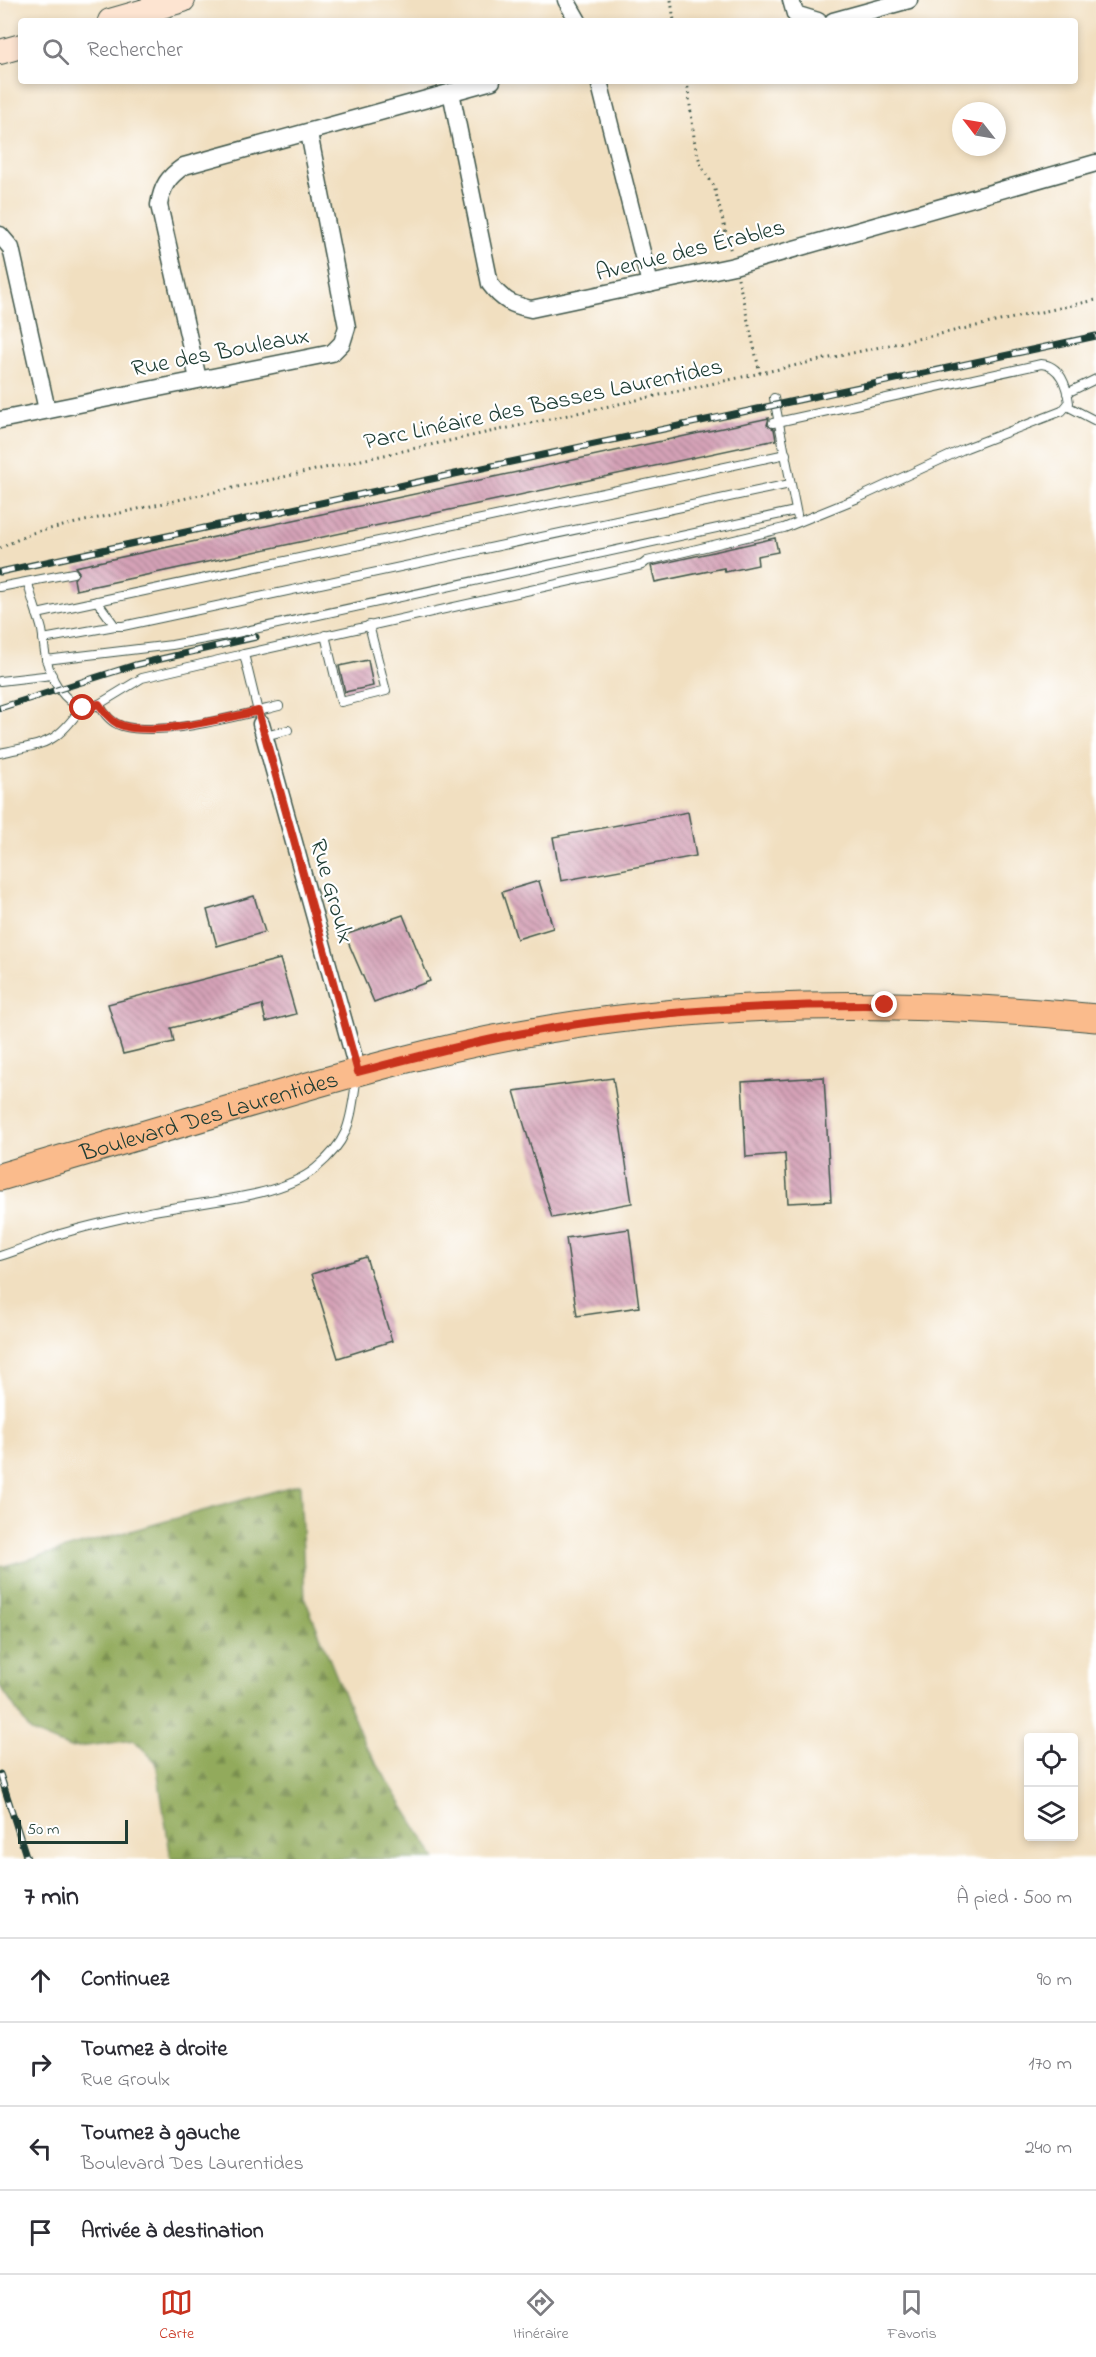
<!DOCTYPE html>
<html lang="fr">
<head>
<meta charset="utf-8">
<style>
  :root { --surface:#fff; --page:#f7f7f7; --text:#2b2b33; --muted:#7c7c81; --line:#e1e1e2; --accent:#c8321e }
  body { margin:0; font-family:"Indie Flower",sans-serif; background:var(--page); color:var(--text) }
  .controls { position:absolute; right:18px; bottom:18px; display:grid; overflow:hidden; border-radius:6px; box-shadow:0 3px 9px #0003 }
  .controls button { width:54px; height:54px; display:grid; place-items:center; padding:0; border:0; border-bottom:2px solid var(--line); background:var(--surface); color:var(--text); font:30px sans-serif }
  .compass { position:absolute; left:952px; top:102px; width:54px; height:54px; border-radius:50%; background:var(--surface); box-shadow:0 3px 9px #0003; rotate:301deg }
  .scale { position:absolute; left:18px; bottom:15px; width:110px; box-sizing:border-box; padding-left:6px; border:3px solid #1f3d34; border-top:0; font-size:16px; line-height:21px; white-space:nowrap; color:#1f3d34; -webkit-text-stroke:4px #fff; paint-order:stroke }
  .stop { position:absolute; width:18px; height:18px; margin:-14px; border:4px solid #c8321e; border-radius:50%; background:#fff }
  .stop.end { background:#c8321e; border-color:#fff; box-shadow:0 2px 6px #0008 }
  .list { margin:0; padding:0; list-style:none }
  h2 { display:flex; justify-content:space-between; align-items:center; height:78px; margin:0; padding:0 24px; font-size:26px }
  h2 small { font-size:20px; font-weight:400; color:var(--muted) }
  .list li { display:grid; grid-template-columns:39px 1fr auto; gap:18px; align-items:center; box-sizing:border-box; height:84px; padding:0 24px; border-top:2px solid var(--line) }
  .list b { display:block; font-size:22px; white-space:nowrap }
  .list p { margin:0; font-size:20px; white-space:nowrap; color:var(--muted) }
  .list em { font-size:20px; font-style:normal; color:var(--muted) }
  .icon { flex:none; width:33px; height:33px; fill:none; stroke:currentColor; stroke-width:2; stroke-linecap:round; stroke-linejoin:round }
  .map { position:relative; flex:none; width:1096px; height:1859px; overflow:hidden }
  .search { position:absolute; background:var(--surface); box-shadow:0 3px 9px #0003; left:18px; right:18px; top:18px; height:66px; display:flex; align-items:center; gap:15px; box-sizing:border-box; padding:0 21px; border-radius:6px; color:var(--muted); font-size:22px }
  .sheet { height:414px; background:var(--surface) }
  nav { display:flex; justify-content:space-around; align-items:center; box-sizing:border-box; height:84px; border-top:2px solid var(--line); background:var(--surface); font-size:16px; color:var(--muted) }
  nav a { display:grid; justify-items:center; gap:3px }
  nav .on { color:var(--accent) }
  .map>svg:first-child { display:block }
</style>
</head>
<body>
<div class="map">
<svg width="1096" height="1859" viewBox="0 0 1096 1859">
  <defs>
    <pattern id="forest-firs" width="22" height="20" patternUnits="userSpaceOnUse" patternTransform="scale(1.5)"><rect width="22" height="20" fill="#92aa5c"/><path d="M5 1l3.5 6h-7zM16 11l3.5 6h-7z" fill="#778c4d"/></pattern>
    <pattern id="building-back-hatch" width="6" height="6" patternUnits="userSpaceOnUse" patternTransform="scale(1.5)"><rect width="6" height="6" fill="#d5a2b7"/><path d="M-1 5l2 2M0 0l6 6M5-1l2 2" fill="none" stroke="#ac8596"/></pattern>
  </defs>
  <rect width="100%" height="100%" fill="#fff"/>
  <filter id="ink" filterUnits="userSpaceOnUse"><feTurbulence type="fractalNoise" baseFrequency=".0167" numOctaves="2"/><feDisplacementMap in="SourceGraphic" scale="12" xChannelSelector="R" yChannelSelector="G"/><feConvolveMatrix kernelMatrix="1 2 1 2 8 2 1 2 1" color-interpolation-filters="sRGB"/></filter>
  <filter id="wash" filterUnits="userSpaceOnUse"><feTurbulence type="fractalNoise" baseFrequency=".008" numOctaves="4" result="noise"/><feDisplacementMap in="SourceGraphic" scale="24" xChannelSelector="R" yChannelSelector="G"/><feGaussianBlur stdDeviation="1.35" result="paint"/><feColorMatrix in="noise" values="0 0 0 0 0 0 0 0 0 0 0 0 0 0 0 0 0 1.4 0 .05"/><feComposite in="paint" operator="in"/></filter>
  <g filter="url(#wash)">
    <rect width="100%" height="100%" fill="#f1dfc0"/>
    <polygon fill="url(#forest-firs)" stroke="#587448" stroke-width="1.5" points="300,1484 305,1599 364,1743 436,1859 171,1859 156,1762 134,1740 70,1748 31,1732 0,1686 0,1567"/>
    <g id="blocks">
      <g fill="url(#building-back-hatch)">
        <polygon points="769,418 767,425 774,429 776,440 76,590 74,579 79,572 75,567"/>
        <polygon points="775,538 778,552 757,556 758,565 725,572 724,568 655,582 651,566"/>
        <polygon points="368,660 373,686 345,692 339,666"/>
        <polygon points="688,812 696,856 561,881 553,837"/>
        <polygon points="539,881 553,928 517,939 502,892"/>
        <polygon points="254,896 265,932 217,946 207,910"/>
        <polygon points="403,915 430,981 374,1002 345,935"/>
        <polygon points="280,959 296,1014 266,1022 262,1005 171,1028 174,1042 123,1054 108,1004"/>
        <polygon points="824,1077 831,1201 788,1203 785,1154 746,1157 742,1082"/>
        <polygon points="613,1078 632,1203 552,1218 514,1091"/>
        <polygon points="629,1229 639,1307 577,1316 566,1238"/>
        <polygon points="366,1257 392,1341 338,1358 312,1274"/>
      </g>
    </g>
  </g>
  <g filter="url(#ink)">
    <use href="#blocks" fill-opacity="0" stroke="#3e5549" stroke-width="1.5"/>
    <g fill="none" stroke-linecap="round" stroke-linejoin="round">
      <g stroke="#3e5549" stroke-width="10">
        <g id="lane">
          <polyline points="1067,393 1096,379"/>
          <polyline points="774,398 797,515"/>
          <polyline points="1067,406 1096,421"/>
          <path d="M28 582C31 599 38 614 42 630 44 641 44 652 47 662 53 685 71 714 96 706L142 678 244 654"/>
          <polyline points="0,587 73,573"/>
          <polyline points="97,601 115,626 123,626 790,484"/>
          <polyline points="37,614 786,454"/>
          <polyline points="325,635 341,702 386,691 369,625"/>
          <polyline points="43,639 115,626"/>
          <polyline points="46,660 172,645 232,634 795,511"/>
          <polyline points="0,681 52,675"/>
          <path d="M99 704C104 714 112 723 122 726 163 737 238 716 279 706"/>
          <path d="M261 724 244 654 642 565 647 561 784 528 858 498 966 448 1062 411 1069 403C1067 386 1060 365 1041 364L773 423"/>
          <polyline points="265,736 288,730"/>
          <path d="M0 753C43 743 54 747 81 708"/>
          <path d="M0 1256C20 1250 40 1241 60 1234 89 1225 120 1219 149 1212 196 1202 279 1199 316 1168 352 1138 350 1119 357 1076"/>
        </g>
      </g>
      <g stroke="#3e5549" stroke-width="19">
        <g id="street">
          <polyline points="566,0 578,21"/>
          <polyline points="791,0 795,14 818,21"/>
          <polyline points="833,21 909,0"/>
          <polyline points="599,81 650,284"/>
          <path d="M451 92 490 284C502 300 512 305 531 309L734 266 1096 163"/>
          <polyline points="0,235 11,248 47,410"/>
          <path d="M198 379 159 205C162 186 168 177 184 166L492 81"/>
          <polyline points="0,420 332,353 342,343 347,327 309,133"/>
          <polyline points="261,724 358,1072"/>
        </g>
      </g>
      <g stroke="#3e5549" stroke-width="26">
        <g id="secondary">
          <polyline points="110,21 183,0"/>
          <polyline points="0,52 21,46"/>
        </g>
      </g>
      <g stroke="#3e5549" stroke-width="29">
        <g id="primary">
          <path id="s1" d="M0 1177C88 1151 176 1125 264 1099 348 1074 433 1050 520 1034 710 999 904 999 1096 1018"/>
        </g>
      </g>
      <g stroke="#3e5549" stroke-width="3" stroke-dasharray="1.5 4.5" stroke-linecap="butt">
        <polyline points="671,0 674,21"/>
        <polyline points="687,81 695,145 701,166 714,186 731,252"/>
        <polyline points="738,278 760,373"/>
        <polyline points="0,548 32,533 173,501 1096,300"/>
      </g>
      <use href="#lane" stroke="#fff" stroke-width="8"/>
      <use href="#street" stroke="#fff" stroke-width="16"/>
      <use href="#secondary" stroke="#fde4d1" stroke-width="24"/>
      <use href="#primary" stroke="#fabb8c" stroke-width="27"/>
      <g stroke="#1f3d34" stroke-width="7">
        <g id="rail">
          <polyline points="0,572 1096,336"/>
          <polyline points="0,708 135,665 256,637"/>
          <polyline points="0,1774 27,1859"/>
        </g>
      </g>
      <use href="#rail" stroke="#fff" stroke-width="4.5" stroke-dasharray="14" stroke-linecap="butt"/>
    </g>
  </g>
  <g fill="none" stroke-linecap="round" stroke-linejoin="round" filter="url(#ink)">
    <path stroke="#c8321e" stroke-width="8" d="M83 708 99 704C104 712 110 720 118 724 149 738 225 718 258 711L358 1072C411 1058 464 1044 518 1034 639 1011 763 1004 885 1005"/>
  </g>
  <g text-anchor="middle" stroke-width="4.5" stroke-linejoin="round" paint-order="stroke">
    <g font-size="24" fill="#1f3d34" stroke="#fff">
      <text transform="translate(690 249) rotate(-14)" y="8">Avenue des Érables</text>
      <text transform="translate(220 351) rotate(-11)" y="8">Rue des Bouleaux</text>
      <text transform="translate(543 403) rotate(-12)" y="8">Parc Linéaire des Basses Laurentides</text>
      <text transform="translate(333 891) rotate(74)" y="8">Rue Groulx</text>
      <text dy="8" stroke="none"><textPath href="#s1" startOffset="218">Boulevard Des Laurentides</textPath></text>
    </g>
  </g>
</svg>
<div class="controls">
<button><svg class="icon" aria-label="locate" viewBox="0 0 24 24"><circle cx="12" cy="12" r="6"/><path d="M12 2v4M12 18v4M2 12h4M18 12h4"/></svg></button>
<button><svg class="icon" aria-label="layers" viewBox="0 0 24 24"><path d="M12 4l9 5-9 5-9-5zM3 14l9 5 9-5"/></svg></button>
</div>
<svg class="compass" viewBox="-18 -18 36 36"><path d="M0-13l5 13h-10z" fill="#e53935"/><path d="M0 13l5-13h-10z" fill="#7c7c81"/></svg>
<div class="scale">50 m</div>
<div class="stop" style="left:83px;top:708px"></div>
<div class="stop end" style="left:885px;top:1005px"></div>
<div class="search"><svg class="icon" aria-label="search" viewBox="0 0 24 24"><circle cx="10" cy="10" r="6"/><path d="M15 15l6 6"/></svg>Rechercher</div>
</div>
<section class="sheet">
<h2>7 min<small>À pied · 500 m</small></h2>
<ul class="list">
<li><svg class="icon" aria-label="ahead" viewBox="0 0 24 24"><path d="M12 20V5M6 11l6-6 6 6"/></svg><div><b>Continuez</b></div><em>90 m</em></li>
<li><svg class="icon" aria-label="right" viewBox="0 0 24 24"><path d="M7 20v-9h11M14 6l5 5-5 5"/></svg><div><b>Tournez à droite</b><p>Rue Groulx</p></div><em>170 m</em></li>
<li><svg class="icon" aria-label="left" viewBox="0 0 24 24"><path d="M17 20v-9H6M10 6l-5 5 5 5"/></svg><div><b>Tournez à gauche</b><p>Boulevard Des Laurentides</p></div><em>240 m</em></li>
<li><svg class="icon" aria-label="arrive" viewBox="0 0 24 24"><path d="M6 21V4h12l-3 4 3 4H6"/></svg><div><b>Arrivée à destination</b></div></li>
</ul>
</section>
<nav>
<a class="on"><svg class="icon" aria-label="map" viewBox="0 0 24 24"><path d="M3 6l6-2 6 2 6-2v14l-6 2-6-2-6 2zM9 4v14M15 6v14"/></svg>Carte</a>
<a><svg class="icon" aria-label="directions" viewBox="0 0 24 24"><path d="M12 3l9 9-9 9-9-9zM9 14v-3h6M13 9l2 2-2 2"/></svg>Itinéraire</a>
<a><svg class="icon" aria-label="saved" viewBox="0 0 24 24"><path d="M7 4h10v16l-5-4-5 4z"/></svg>Favoris</a>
</nav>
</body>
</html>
